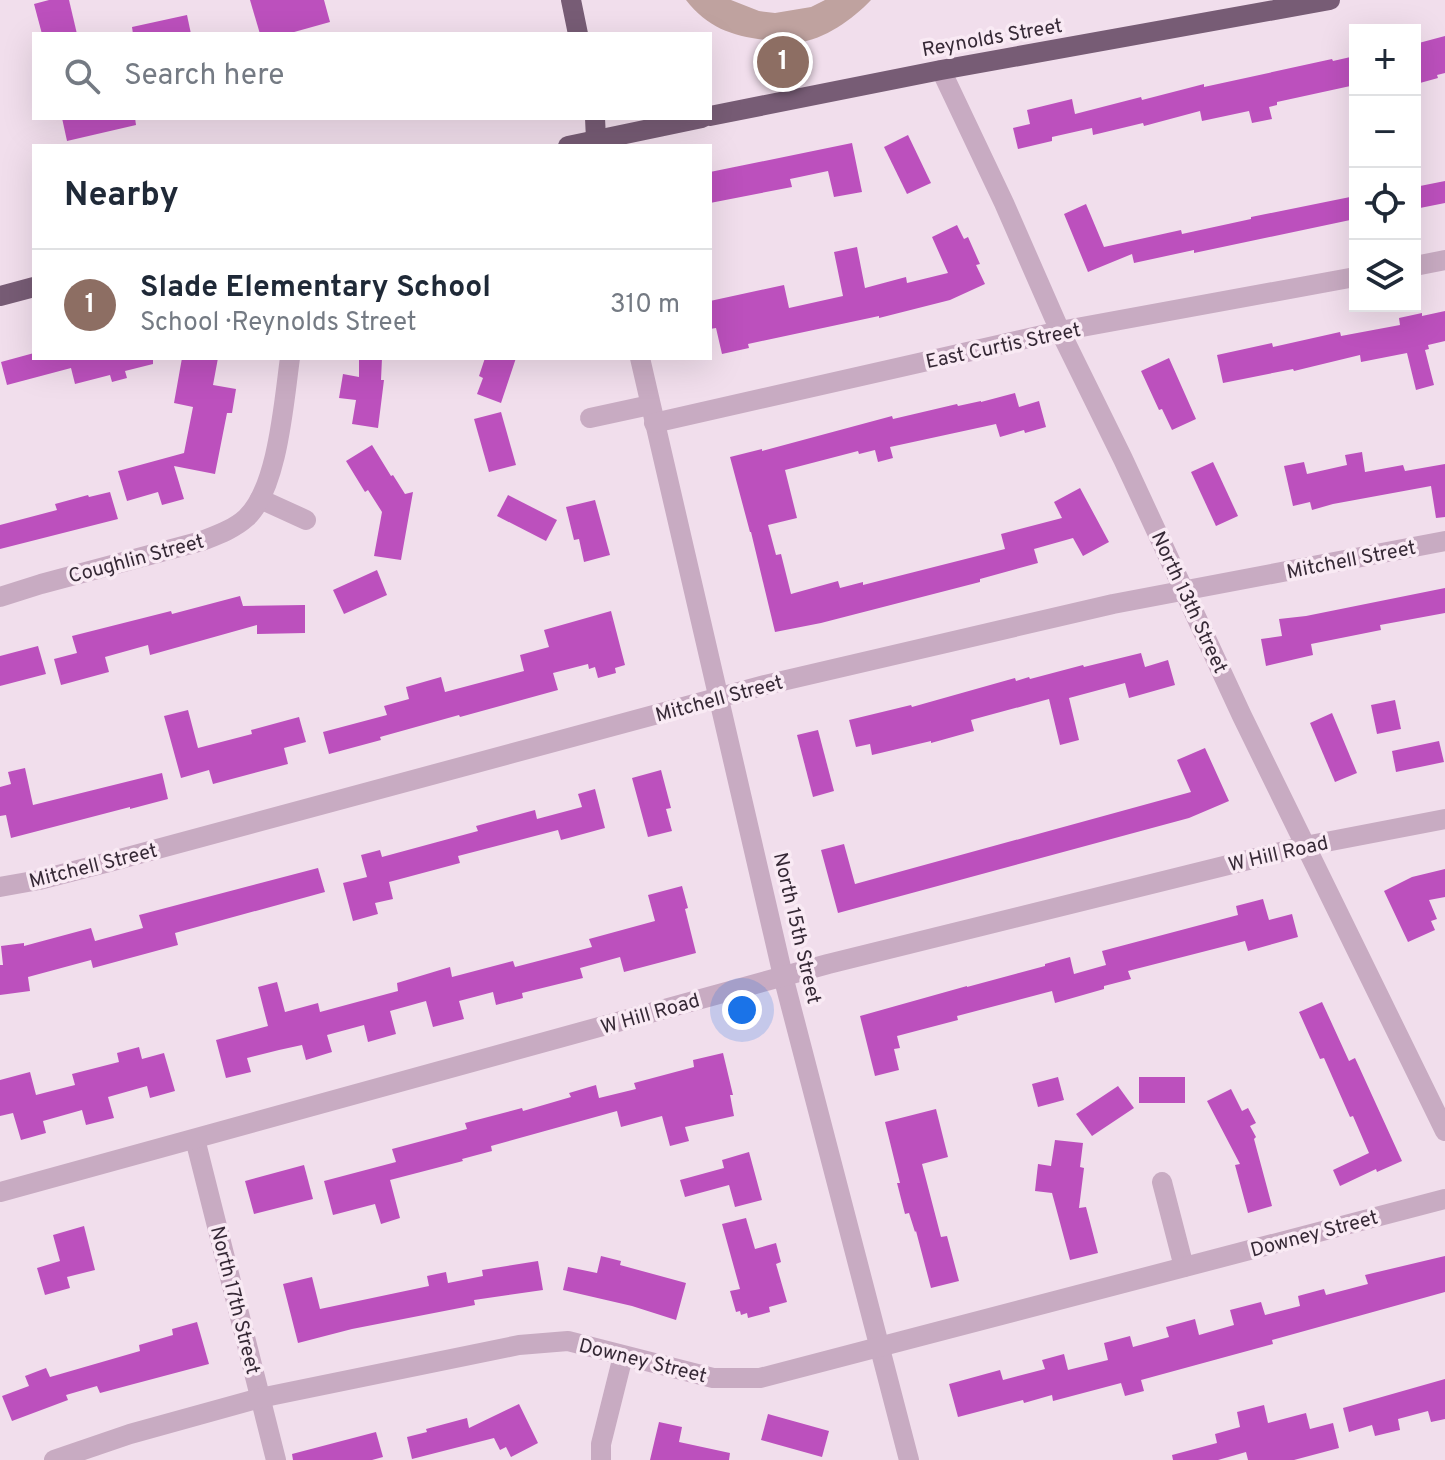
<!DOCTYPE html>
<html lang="en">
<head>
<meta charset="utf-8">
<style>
  :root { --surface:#fff; --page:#f6f6f7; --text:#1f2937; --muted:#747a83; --line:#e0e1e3; --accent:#2563eb }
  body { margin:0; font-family:Overpass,sans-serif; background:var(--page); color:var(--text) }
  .controls { position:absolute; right:24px; top:24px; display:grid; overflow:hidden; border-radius:0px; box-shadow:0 8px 32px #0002 }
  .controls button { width:72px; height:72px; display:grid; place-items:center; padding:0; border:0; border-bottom:2px solid var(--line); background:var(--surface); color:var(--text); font:40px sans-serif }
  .you { position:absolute; left:742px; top:1010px; width:28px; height:28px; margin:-20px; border:6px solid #fff; border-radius:50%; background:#1a73e8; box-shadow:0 0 0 12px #1a73e833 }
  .badge { display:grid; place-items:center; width:52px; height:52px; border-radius:50%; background:var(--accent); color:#fff; font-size:26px; font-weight:700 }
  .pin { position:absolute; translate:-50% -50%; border:4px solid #fff; box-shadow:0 2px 8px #0006 }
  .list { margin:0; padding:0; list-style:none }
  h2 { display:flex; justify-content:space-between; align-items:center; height:104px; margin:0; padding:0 32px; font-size:34px }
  h2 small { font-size:26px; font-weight:400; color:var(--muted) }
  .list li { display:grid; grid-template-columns:52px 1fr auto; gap:24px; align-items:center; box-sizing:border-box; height:112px; padding:0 32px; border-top:2px solid var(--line) }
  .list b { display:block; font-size:30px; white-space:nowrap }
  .list p { margin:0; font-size:26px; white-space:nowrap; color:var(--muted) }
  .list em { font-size:26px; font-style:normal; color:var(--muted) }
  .icon { flex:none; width:44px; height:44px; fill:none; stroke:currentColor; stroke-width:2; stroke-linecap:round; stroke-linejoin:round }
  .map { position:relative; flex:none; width:1445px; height:1460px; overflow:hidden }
  .search { position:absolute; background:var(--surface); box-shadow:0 8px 32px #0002; left:32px; top:32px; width:680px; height:88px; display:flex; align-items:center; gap:20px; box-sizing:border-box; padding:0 28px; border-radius:0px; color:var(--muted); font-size:30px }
  .panel { position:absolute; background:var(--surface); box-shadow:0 8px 32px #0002; left:32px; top:144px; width:680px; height:216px; border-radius:0px }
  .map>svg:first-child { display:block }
</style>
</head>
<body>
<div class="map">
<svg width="1445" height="1460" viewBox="0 0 1445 1460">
  <rect width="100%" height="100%" fill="#f1deec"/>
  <path fill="#bfa29f" d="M686 0H731L759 11 775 13 811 7 825 0H871C852 20 825 39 797 43 787 44 776 42 766 40 732 36 708 28 686 0Z"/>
  <g fill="#bc50bd">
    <polygon points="49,0 69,0 77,34 42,34 34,4"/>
    <polygon points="250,0 324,0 330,22 287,34 260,34"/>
    <polygon points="187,15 191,34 133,34 132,27"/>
    <polygon points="1445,36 1445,73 1437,75 1438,78 1420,83 1415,63 1415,44"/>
    <polygon points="1355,56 1355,85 1277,102 1277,105 1269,107 1272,119 1252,123 1249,111 1202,121 1200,111 1144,126 1143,123 1093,135 1092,128 1052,137 1052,141 1018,149 1013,128 1030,124 1027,110 1072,99 1075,114 1141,97 1142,100 1204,84 1204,87 1332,59 1333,61"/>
    <polygon points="62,118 135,118 136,125 67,141"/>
    <polygon points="908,135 931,183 907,194 884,147"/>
    <polygon points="852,143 862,192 834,197 828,171 790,179 792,187 710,203 710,172"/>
    <polygon points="1445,181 1445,203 1415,209 1415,187"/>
    <polygon points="1355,196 1355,219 1194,253 1194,250 1134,263 1132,254 1088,272 1064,214 1086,204 1104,247 1181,230 1182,234 1251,219 1251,217"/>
    <polygon points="957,225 964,239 968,237 980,264 976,265 985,284 950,300 879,318 879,316 748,344 749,348 722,354 716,328 710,329 710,301 784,285 789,308 843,296 834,252 857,247 865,288 906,277 907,283 948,273 932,237"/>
    <polygon points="1445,311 1445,341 1428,345 1429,349 1425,350 1434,385 1416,390 1407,353 1361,362 1360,355 1294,371 1293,369 1223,383 1217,355 1272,343 1273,347 1340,332 1341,336 1400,325 1399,318 1422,313 1422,316"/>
    <polygon points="34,353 34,358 153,358 153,364 125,371 127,378 112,382 110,375 75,384 71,368 7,385 1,362"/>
    <polygon points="182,358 218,358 213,385 236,389 232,413 227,413 215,474 174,466 184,499 162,505 158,492 127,501 118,471 184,453 193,407 174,403"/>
    <polygon points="359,358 382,358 381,380 384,380 378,428 352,424 356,400 339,398 343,374 359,377"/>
    <polygon points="485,358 516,358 501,403 477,394 483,378 479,376"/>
    <polygon points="1169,358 1196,419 1172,430 1162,409 1159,410 1141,371"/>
    <polygon points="1015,393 1019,407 1039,401 1046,427 1025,433 1024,430 1000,437 996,424 890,447 893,458 878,462 875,450 859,454 858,451 785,470 797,518 768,525 776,555 781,554 791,594 838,581 840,588 863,582 863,585 1005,549 1001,534 1062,518 1054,502 1080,488 1109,542 1083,556 1073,538 1034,549 1038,563 980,579 980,582 821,623 775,632 751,532 750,532 730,457 762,449 762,451 892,416 893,419 957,404 958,406 981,401 981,402"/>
    <polygon points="501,412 516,465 489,472 474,419"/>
    <polygon points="372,445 391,476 393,475 405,494 413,492 401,560 374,556 382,512 368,490 365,492 346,461"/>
    <polygon points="1362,452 1365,472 1403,465 1405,471 1445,464 1445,517 1436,518 1431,486 1333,504 1312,510 1310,502 1293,506 1284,466 1304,462 1307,474 1347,465 1345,455"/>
    <polygon points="1213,462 1238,516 1216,526 1191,472"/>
    <polygon points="110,492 118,519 0,549 0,525 57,510 55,504 88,495 89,497"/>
    <polygon points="508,495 557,520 546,541 497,516"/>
    <polygon points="595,500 610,555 584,562 579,539 574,540 566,507"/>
    <polygon points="377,570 387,595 344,614 333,590"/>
    <polygon points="1445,588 1445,613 1380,625 1381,630 1311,644 1313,655 1266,666 1261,639 1282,636 1279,619 1306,616"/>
    <polygon points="240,596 243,606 305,605 305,633 257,634 257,625 150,655 148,645 105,657 109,672 61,685 54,659 77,653 72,636 171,611 172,614"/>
    <polygon points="611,611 625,665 615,668 616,673 598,678 595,667 589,669 588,664 553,673 558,690 460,717 459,715 380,737 381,740 329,754 323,732 387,715 384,706 409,699 406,687 441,677 445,692 524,671 520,655 549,647 544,630"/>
    <polygon points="38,646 46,674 0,686 0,656"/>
    <polygon points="1141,653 1145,667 1168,660 1175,685 1129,698 1125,683 1069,698 1079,740 1060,745 1049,699 971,720 974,731 931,743 931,741 872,755 870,744 856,747 849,720 911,705 912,707 1015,678 1016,681 1029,677 1030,679 1083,665 1084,667"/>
    <polygon points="1395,700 1401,729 1377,734 1371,705"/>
    <polygon points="188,710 198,748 252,734 251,730 299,717 306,742 284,748 288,764 213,784 209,770 181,778 164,716"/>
    <polygon points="1332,713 1357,773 1335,782 1310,723"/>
    <polygon points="818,730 834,791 813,797 797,735"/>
    <polygon points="1439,741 1444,762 1396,772 1392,751"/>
    <polygon points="1205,748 1229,801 1189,818 838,913 821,850 844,844 855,884 1191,792 1177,760"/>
    <polygon points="25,768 33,805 162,773 168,799 130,809 130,807 11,838 6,815 0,816 0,787 11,784 8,772"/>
    <polygon points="661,770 671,808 666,809 672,831 648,837 632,778"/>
    <polygon points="595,789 605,828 561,840 558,830 458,856 460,863 389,882 393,899 375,903 378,914 353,921 343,883 367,877 361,855 380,850 382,857 478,831 476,826 535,810 537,819 582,807 578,794"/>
    <polygon points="318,868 325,892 175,933 178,945 93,968 91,960 28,977 30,991 0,995 0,965 3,965 1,946 24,943 24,946 91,928 95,941 143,928 139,915"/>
    <polygon points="1445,869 1445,897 1429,900 1437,919 1431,921 1435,930 1408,942 1384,891 1412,877"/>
    <polygon points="682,886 688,908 685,909 696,953 624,972 620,957 580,968 583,978 522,993 523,998 496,1005 493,992 459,1001 464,1019 433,1027 426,1001 390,1011 396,1034 368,1042 364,1025 327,1035 332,1052 306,1060 302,1045 279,1050 247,1058 251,1072 226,1078 216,1040 268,1026 258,987 277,982 285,1012 318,1003 320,1012 398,991 397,983 450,967 452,977 513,961 515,967 592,947 589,939 655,921 648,895"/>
    <polygon points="1263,899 1269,920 1292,914 1298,937 1248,951 1245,941 1128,971 1131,979 1104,986 1104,989 1055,1003 1052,991 957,1016 958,1020 897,1036 900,1048 894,1049 899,1070 875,1076 860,1016 967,986 967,987 1045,966 1045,964 1070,957 1074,974 1106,965 1102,951 1238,915 1236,906"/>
    <polygon points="1322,1002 1349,1061 1355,1058 1402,1161 1377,1172 1376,1169 1340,1186 1333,1170 1369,1153 1353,1116 1350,1117 1324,1058 1320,1059 1299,1012"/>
    <polygon points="139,1047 142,1059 164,1053 175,1091 150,1098 147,1086 108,1097 114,1118 86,1125 82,1110 43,1121 46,1133 21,1140 13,1113 0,1116 0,1080 30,1072 36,1095 75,1085 72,1074 119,1062 117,1053"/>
    <polygon points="723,1053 733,1095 730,1095 734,1116 685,1127 689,1141 670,1146 662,1116 621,1127 617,1111 491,1146 492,1151 462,1159 463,1161 390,1180 400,1218 381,1224 375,1204 333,1215 324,1181 396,1162 392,1149 467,1129 465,1123 522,1108 523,1111 571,1097 569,1093 596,1085 599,1098 636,1089 634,1083 694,1067 693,1060"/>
    <polygon points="1058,1077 1064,1100 1038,1107 1032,1084"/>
    <rect x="1139" y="1077" width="46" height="26"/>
    <polygon points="1118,1086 1134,1108 1092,1136 1076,1114"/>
    <polygon points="1231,1089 1242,1111 1248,1108 1256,1123 1250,1126 1256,1137 1254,1139 1272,1206 1248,1213 1235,1165 1240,1164 1207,1101"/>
    <polygon points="936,1109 948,1157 922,1164 941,1237 947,1236 959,1281 931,1288 916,1231 915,1232 909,1213 905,1214 897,1183 900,1183 885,1122"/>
    <polygon points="1055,1140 1083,1143 1080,1167 1084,1168 1079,1208 1086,1207 1098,1253 1070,1260 1052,1193 1035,1191 1038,1164 1051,1166"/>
    <polygon points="749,1152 762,1200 735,1207 729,1185 685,1197 680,1180 724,1168 722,1160"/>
    <polygon points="304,1165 313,1199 254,1214 245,1181"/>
    <polygon points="746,1218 755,1249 776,1243 781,1262 776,1264 787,1302 769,1307 770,1312 748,1318 747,1313 741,1315 740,1311 736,1312 730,1291 740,1289 722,1224"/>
    <polygon points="84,1226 95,1270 67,1277 70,1288 45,1295 37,1268 60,1261 53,1235"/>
    <polygon points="601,1256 621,1261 620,1265 686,1283 676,1320 632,1306 563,1290 568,1267 597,1273"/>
    <polygon points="1445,1256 1445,1292 1272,1340 1273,1344 1141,1380 1144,1391 1125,1396 1121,1383 1053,1401 1052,1395 1024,1403 1023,1400 958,1417 949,1384 1000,1370 1003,1380 1045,1369 1042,1360 1064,1354 1068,1370 1108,1360 1104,1343 1130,1336 1133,1347 1169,1337 1166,1327 1195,1319 1199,1335 1234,1325 1230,1310 1261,1302 1265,1315 1300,1306 1298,1296 1324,1289 1326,1295 1368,1284 1365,1275"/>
    <polygon points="538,1261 543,1290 474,1300 475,1305 352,1329 298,1343 283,1284 312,1277 320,1309 429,1286 427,1276 446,1272 448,1283 483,1276 482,1270"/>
    <polygon points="197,1322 209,1364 100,1393 97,1386 66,1395 68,1400 12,1421 2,1396 29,1386 25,1376 46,1368 50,1377 140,1351 139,1345 173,1335 172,1329"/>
    <polygon points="1445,1379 1445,1419 1431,1422 1428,1411 1398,1419 1400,1430 1375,1436 1372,1425 1349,1432 1343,1408"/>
    <polygon points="519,1404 538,1443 511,1457 506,1447 500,1450 494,1438 412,1459 407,1437 427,1432 426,1429 467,1418 469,1428"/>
    <polygon points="1264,1405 1268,1423 1306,1413 1310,1429 1333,1423 1339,1448 1294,1460 1248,1460 1246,1452 1218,1460 1173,1460 1172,1455 1217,1443 1215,1434 1240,1427 1237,1412"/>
    <polygon points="768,1414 829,1431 822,1457 761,1440"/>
    <polygon points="659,1422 682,1427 679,1442 730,1453 729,1460 650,1460"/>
    <polygon points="376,1432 383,1457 372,1460 293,1460 292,1454"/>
  </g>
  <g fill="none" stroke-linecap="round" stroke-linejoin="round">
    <g stroke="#c8abc2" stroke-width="20">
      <polyline points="941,70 1004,203 1060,331 1123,459 1242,716 1445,1131"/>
      <polyline points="1415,266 1445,260"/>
      <polyline points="640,358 783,976 909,1460"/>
      <polyline points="590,418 650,405"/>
      <polyline points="654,423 1060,331 1355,277"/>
      <polyline points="260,499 306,520"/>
      <path d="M0 597 41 584 202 541C217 535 234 529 246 518 278 489 284 400 290 358"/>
      <polyline points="0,887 39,880 109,862 765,685 1113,604 1445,541"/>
      <polyline points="195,1139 276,1460"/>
      <polyline points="1162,1182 1184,1267"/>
      <polyline points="0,1192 828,964 1305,846 1445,819"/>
      <polyline points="54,1460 130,1434 260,1398 519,1345 568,1341 713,1378 760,1378 1445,1199"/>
      <polyline points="601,1460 601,1444 623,1356"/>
    </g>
    <g stroke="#775c75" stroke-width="20">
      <polyline points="571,0 578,34"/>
      <polyline points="710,116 941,70 1330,0"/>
      <polyline points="595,118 596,139"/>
      <polyline points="568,146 702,118"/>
      <polyline points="0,296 34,287"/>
    </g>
  </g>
  <g text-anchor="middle" stroke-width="7" stroke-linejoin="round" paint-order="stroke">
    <g font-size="20" fill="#362936" stroke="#f9eaf4">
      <text transform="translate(992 37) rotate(-10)" y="7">Reynolds Street</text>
      <text transform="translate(1003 345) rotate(-12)" y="7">East Curtis Street</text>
      <text transform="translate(136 558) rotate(-15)" y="7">Coughlin Street</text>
      <text transform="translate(1351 559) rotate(-11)" y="7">Mitchell Street</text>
      <text transform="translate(1190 602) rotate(65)" y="7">North 13th Street</text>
      <text transform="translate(719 698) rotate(-15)" y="7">Mitchell Street</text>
      <text transform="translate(1278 853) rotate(-13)" y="7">W Hill Road</text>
      <text transform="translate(93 865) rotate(-14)" y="7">Mitchell Street</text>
      <text transform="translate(798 928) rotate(77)" y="7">North 15th Street</text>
      <text transform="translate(650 1013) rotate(-16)" y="7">W Hill Road</text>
      <text transform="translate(1314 1233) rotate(-15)" y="7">Downey Street</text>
      <text transform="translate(236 1300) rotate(76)" y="7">North 17th Street</text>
      <text transform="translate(643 1360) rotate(14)" y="7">Downey Street</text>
    </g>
  </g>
</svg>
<div class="controls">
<button>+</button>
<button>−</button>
<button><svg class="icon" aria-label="locate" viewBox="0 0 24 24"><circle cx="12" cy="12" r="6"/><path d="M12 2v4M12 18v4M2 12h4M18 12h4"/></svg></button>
<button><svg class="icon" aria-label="layers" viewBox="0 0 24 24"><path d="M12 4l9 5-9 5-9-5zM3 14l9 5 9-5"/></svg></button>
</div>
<div class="you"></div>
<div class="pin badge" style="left:783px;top:62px;background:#8d6e63">1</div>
<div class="search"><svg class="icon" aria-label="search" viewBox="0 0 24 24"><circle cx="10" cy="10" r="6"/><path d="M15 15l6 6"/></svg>Search here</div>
<section class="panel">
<h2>Nearby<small></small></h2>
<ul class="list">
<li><span class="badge" style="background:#8d6e63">1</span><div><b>Slade Elementary School</b><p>School · Reynolds Street</p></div><em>310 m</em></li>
</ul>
</section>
</div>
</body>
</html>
